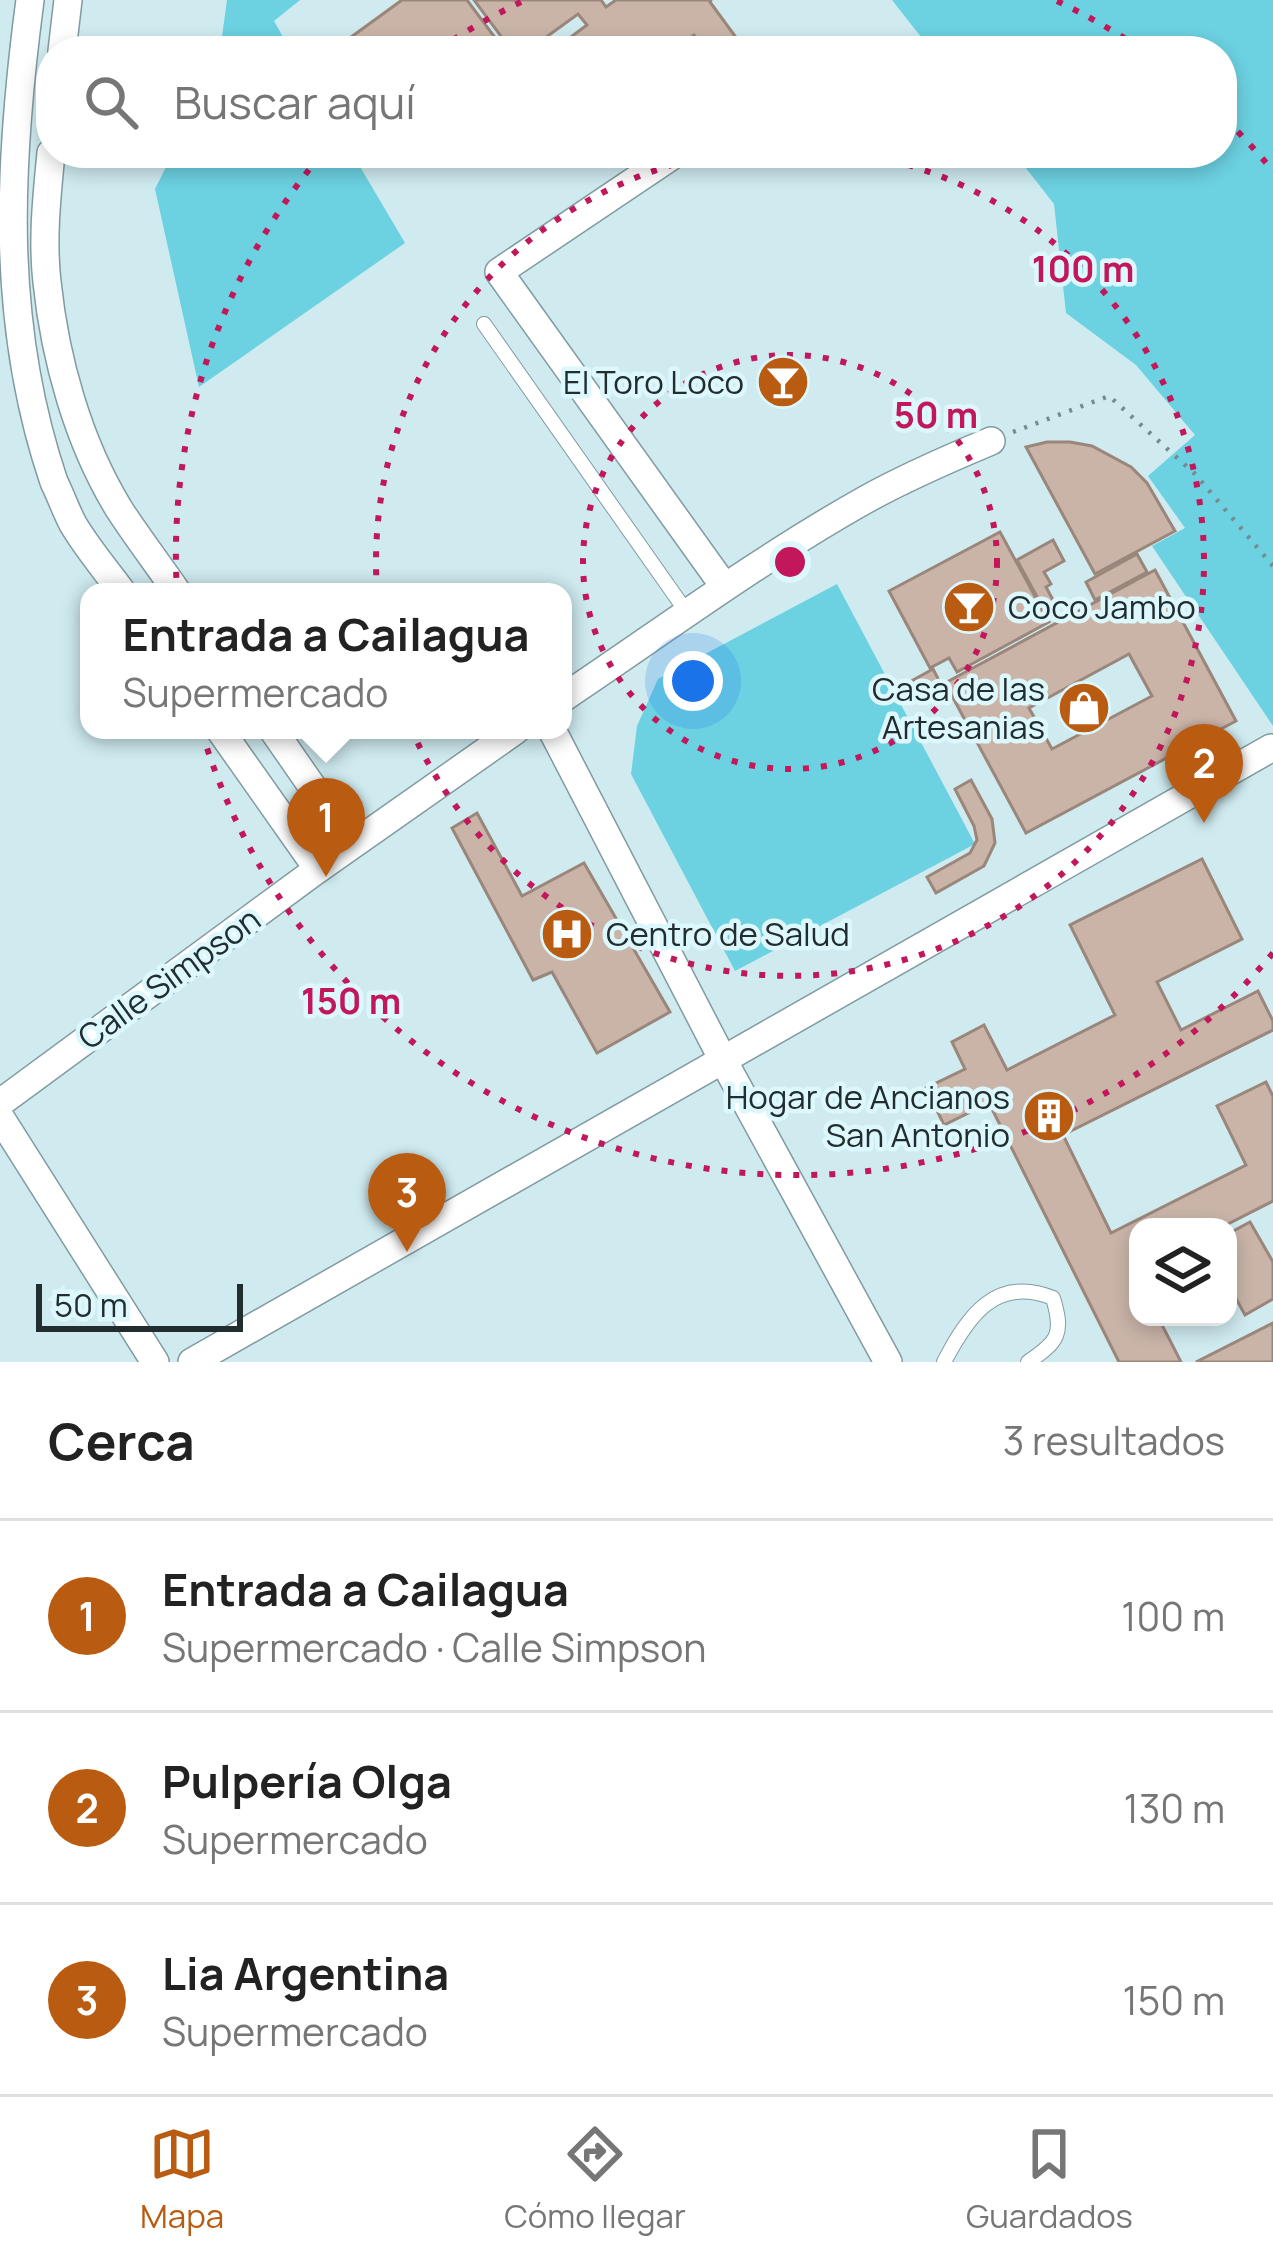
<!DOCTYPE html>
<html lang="es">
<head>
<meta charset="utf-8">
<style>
  :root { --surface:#fff; --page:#f6f6f6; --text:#222; --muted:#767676; --line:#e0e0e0; --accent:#b95b11 }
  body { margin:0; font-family:Manrope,sans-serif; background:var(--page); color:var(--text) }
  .controls { position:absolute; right:36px; bottom:36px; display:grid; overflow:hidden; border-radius:24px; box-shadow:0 6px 18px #0003 }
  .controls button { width:108px; height:108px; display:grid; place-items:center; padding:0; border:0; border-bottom:3px solid var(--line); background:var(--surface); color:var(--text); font:60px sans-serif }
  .scale { position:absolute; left:36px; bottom:30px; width:207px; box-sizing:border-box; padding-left:12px; border:6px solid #222d2f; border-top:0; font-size:33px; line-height:42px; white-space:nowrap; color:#222d2f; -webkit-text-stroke:9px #dcf8fd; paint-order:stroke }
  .you { position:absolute; left:693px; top:681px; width:42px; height:42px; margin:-30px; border:9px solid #fff; border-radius:50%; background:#1a73e8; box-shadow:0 0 0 18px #1a73e833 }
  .badge { display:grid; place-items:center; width:78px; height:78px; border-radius:50%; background:var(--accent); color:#fff; font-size:39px; font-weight:700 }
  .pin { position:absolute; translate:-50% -99px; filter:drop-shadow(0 3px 6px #0008) }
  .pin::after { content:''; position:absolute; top:63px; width:42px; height:36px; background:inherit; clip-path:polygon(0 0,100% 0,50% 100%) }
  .popup { position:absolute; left:80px; top:583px; width:492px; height:156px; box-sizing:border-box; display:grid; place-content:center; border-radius:24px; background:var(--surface); filter:drop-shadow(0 3px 9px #0005); font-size:39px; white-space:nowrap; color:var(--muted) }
  .popup b { font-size:45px; color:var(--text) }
  .popup::after { content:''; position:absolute; left:50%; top:100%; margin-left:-24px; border:24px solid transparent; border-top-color:var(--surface) }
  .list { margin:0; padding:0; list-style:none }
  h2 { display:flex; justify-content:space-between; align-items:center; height:156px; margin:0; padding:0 48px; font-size:51px }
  h2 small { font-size:39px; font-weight:400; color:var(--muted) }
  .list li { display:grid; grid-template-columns:78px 1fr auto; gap:36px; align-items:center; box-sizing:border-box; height:192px; padding:0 48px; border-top:3px solid var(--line) }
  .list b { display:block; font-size:45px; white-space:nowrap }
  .list p { margin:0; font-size:39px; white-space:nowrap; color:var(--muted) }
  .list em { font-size:39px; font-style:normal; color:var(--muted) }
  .icon { flex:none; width:66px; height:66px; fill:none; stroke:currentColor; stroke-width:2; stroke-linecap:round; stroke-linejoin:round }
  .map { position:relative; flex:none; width:1273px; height:1362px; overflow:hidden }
  .search { position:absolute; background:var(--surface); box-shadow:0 6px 18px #0003; left:36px; right:36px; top:36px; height:132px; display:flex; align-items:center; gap:30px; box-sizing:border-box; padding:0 42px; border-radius:48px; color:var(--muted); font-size:45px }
  .sheet { height:732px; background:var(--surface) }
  nav { display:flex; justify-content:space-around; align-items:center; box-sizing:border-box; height:168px; border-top:3px solid var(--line); background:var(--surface); font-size:33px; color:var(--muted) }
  nav a { display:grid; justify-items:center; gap:6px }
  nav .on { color:var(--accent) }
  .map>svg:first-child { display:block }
</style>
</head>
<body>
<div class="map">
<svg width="1273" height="1362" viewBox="0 0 1273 1362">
  <rect width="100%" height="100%" fill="#cfebf0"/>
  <g fill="#6cd1e1">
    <polygon points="227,0 300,0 274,21 291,51 220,51"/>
    <polygon points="892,0 1273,0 1273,726 1152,546 1185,528 1148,476 1195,435 1136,365 1066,313 1054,204 1014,153 1222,153 1222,51 932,51"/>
    <polygon points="173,153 352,153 405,243 199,387 155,189"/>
    <polygon points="837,584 975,844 735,971 631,774 637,726 658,679"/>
  </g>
  <g fill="#cab4a8" stroke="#9a867a" stroke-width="3" fill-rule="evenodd">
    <polygon points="402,0 467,0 505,51 348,51 343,43"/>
    <polygon points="474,0 601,0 606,7 616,0 711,0 710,2 746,51 707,51 694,35 672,51 552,51 587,25 578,14 527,51 512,51"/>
    <polygon points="1047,442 1070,442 1092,446 1131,467 1147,483 1175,531 1095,574 1026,447"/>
    <polygon points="1000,532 1049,622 957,672 949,658 930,668 889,591"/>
    <polygon points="1053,540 1064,561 1044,572 1051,584 1046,587 1053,600 1042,606 1017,560"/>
    <polygon points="1137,554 1147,572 1095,600 1086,582"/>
    <path d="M1155 570 1236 721 1026 833 945 683ZM1129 654 1152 696 1052 749 1029 708Z"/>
    <polygon points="933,669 945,692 925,703 913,680"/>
    <polygon points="971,780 992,819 995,843 984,866 936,893 927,877 970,853 977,840 974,826 955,789"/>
    <polygon points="477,813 522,896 584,863 670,1012 597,1053 552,972 533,980 452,828"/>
    <polygon points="1202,859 1242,939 1157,982 1181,1030 1258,991 1273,1021 1273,1030 1063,1135 1111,1233 1246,1165 1217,1106 1266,1082 1273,1096 1273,1201 1222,1227 1138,1227 1138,1269 1135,1271 1138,1276 1138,1317 1158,1317 1181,1362 1119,1362 989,1103 944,1125 926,1088 965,1069 952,1042 984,1025 1007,1070 1115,1015 1070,925"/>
    <polygon points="1250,1222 1273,1262 1273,1299 1245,1315 1228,1284 1228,1234"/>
    <polygon points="1273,1323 1273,1362 1196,1362"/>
  </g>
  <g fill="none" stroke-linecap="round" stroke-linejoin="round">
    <g stroke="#819ba0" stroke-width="16">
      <g id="service">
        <polyline points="484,324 688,614"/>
        <path d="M944 1362C968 1316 996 1275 1053 1298 1064 1334 1058 1342 1028 1362"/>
      </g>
    </g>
    <g stroke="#819ba0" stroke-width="30">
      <g id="minor">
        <path d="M30 0C8 166 0 323 54 482 61 496 66 511 73 524 87 548 106 570 122 592"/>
        <polyline points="62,51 68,0"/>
        <path d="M51 153C47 195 42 239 47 282 55 359 78 442 119 509 137 537 158 564 177 592"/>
        <polyline points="676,153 499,272 724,586"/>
        <path d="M563 698C663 631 760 559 865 500 906 477 948 459 991 441"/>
        <polyline points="220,730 318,869"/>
        <polyline points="273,730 352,844"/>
        <polyline points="552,730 723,1060 888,1362"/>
        <polyline points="0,1103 318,869 516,730"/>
        <polyline points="0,1117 155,1362"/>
        <polyline points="192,1362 1271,748"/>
      </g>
    </g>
    <polyline stroke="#778b8e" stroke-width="4.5" stroke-dasharray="3 9" stroke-linecap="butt" points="1013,432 1109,396 1195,474 1273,566"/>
    <use href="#service" stroke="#fff" stroke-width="14"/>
    <use href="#minor" stroke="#fff" stroke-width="27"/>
  </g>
  <g fill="none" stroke="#c2185b" stroke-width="6" stroke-dasharray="6 12">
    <circle cx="790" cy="562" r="207"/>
    <path d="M855 153A414 414 0 1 1 725 153"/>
    <path d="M1273 953A621 621 0 1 1 321 155M438 50A621 621 0 0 1 523 1M1057 1A621 621 0 0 1 1142 50M1225 119A621 621 0 0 1 1273 171"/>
  </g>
  <defs>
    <g id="bar-disc" transform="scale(2.7)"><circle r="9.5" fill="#b95b11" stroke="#dcf8fd"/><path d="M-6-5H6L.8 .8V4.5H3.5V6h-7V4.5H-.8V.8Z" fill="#fff"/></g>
    <g id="shop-disc" transform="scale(2.7)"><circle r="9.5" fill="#b95b11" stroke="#dcf8fd"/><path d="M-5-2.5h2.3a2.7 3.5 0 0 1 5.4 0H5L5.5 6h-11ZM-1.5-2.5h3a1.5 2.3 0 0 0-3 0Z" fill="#fff"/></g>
    <g id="hospital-disc" transform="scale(2.7)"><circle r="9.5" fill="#b95b11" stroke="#dcf8fd"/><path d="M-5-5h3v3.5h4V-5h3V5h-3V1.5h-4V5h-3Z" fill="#fff"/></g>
    <g id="building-disc" transform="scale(2.7)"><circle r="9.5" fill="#b95b11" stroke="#dcf8fd"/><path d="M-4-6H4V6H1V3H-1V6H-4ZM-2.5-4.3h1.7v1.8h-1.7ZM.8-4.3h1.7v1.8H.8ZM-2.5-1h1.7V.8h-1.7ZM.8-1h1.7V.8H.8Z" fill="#fff"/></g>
  </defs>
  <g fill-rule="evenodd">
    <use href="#bar-disc" x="783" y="382"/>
    <use href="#bar-disc" x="969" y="607"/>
    <use href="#shop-disc" x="1084" y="708"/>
    <use href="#hospital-disc" x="567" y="934"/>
    <use href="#building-disc" x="1049" y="1116"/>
  </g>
  <g text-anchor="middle" stroke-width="9" stroke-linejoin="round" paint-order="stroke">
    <g font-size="33" fill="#222d2f" stroke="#dcf8fd" text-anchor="end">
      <text x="744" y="394">El Toro Loco</text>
      <text x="1008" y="619" text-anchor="start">Coco Jambo</text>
      <text x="1045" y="701">Casa de las<tspan x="1045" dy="38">Artesanias</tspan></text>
      <text x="606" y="946" text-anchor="start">Centro de Salud</text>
      <text x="1010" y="1109">Hogar de Ancianos<tspan x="1010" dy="38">San Antonio</tspan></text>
    </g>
    <g font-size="33" fill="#222d2f" stroke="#dcf8fd">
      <text transform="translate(169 978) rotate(-36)" y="12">Calle Simpson</text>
    </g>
  </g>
  <circle cx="790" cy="562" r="18" fill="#c2185b" stroke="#dcf8fd" stroke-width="6"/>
  <g font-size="36" text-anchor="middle" font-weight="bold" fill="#c2185b" stroke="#dcf8fd" stroke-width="9" stroke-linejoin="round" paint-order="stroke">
    <text x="1083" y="282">100 m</text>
    <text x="936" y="428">50 m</text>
    <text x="351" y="1014">150 m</text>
  </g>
</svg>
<div class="controls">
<button><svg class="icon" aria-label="layers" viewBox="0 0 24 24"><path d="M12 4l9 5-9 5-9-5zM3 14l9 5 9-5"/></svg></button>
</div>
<div class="scale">50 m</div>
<div class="you"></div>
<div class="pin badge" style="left:326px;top:877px">1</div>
<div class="popup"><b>Entrada a Cailagua</b>Supermercado</div>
<div class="pin badge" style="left:1204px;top:823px">2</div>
<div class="pin badge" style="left:407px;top:1252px">3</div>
<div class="search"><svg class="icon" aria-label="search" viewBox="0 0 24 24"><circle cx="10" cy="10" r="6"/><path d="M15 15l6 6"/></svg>Buscar aquí</div>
</div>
<section class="sheet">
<h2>Cerca<small>3 resultados</small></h2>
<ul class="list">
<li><span class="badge">1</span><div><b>Entrada a Cailagua</b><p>Supermercado · Calle Simpson</p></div><em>100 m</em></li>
<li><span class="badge">2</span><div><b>Pulpería Olga</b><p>Supermercado</p></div><em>130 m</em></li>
<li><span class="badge">3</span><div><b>Lia Argentina</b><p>Supermercado</p></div><em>150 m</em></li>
</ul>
</section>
<nav>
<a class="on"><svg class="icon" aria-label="map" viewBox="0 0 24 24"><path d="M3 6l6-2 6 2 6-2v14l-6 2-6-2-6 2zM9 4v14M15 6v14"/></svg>Mapa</a>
<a><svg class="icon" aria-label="directions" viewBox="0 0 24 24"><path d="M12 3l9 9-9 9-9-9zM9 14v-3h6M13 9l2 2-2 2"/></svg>Cómo llegar</a>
<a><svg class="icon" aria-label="saved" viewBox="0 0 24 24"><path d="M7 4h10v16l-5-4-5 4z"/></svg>Guardados</a>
</nav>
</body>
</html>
